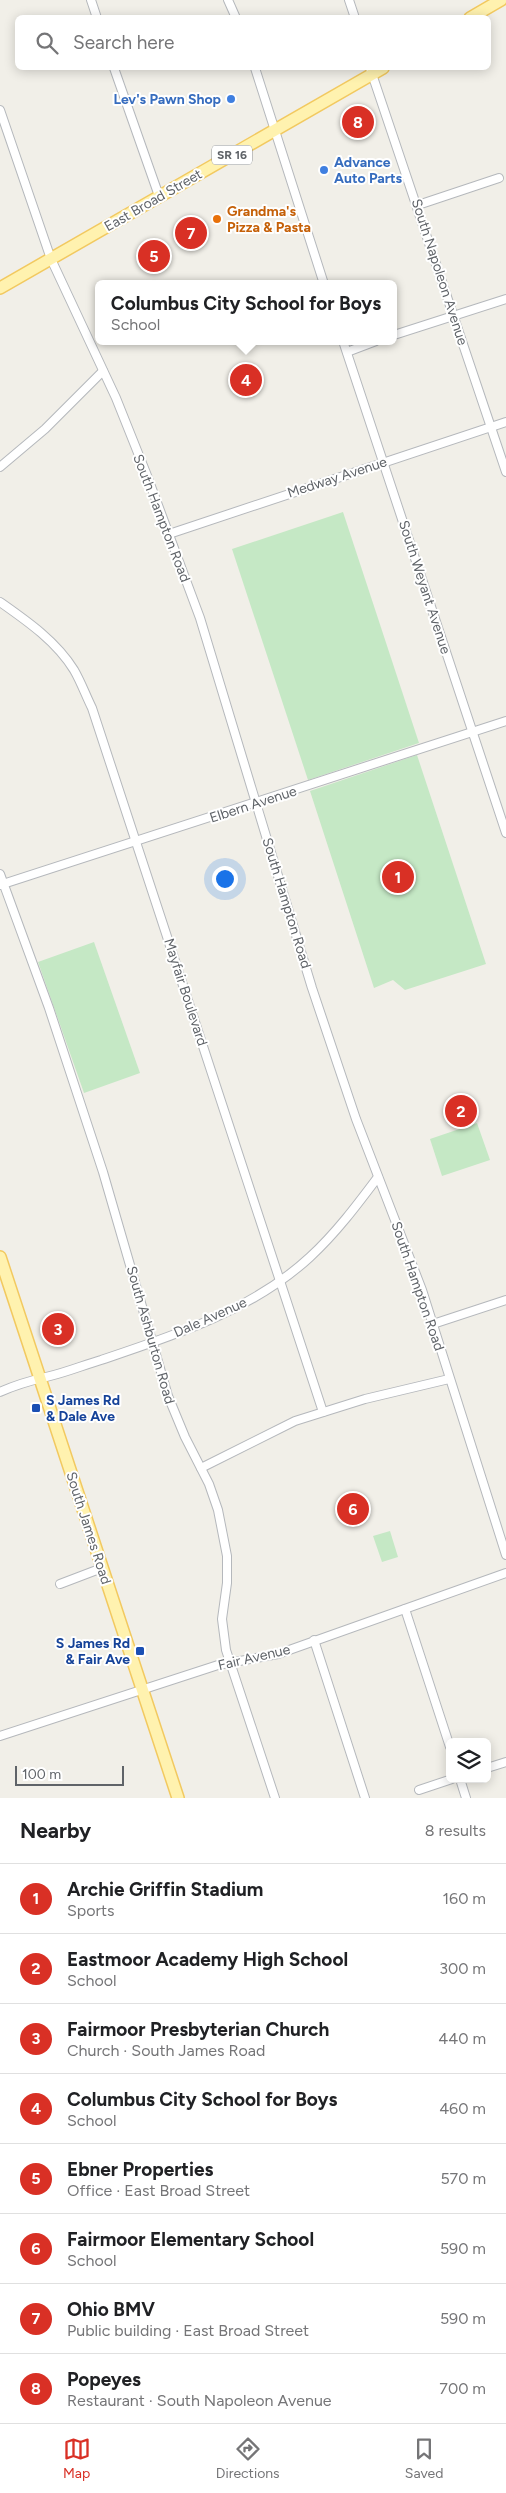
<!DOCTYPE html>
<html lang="en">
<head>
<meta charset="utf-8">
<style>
  :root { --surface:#fff; --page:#f2f2f2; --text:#202124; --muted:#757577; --line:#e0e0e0; --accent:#d93025 }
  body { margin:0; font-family:Figtree,sans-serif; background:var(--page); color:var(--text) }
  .controls { position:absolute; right:15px; bottom:15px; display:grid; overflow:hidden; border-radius:8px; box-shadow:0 2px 12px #0003 }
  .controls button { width:45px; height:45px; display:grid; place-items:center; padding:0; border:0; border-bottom:1px solid var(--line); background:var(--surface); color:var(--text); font:25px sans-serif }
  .scale { position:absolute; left:15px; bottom:12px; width:109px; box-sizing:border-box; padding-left:5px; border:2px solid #5f6368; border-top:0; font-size:14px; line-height:18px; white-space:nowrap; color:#5f6368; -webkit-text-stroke:4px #fff; paint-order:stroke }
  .you { position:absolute; left:224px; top:878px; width:18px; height:18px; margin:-12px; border:4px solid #fff; border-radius:50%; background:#1a73e8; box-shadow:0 0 0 8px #1a73e833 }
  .badge { display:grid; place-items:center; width:32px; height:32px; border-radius:50%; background:var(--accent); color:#fff; font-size:16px; font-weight:700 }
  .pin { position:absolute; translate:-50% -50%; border:2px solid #fff; box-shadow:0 1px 5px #0006 }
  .popup { position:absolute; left:95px; top:280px; width:302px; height:65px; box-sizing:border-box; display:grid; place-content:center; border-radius:8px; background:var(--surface); filter:drop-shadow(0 1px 4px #0005); font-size:16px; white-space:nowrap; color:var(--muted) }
  .popup b { font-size:19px; color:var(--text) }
  .popup::after { content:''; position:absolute; left:50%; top:100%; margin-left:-10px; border:10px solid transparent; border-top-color:var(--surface) }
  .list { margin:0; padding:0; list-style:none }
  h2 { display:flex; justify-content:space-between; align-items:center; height:65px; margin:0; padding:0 20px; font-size:21px }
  h2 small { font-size:16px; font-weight:400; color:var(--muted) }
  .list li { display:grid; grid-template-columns:32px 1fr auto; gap:15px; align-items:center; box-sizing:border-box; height:70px; padding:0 20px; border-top:1px solid var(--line) }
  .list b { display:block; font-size:19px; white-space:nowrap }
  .list p { margin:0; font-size:16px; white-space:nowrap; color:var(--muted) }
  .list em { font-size:16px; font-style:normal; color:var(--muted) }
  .icon { flex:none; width:28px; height:28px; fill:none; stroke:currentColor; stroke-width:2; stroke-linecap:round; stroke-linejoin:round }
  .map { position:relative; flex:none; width:506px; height:1798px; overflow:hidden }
  .search { position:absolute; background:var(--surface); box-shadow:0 2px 12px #0003; left:15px; right:15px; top:15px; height:55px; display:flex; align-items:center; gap:12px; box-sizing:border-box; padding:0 18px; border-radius:8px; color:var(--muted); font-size:19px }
  .sheet { height:625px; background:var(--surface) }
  nav { display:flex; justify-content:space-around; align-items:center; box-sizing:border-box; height:70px; border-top:1px solid var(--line); background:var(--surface); font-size:14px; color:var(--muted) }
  nav a { display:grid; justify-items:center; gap:2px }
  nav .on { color:var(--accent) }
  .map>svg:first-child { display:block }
</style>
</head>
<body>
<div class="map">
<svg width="506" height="1798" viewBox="0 0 506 1798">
  <rect width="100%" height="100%" fill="#f1efe8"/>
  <g fill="#c5e8c5">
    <polygon points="343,512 419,743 308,780 232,549"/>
    <polygon points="417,755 486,964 405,990 393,980 374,988 310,791"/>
    <polygon points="94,942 140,1073 84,1093 38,962"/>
    <polygon points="477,1123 490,1160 442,1176 430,1139"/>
    <polygon points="390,1531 398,1557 382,1562 373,1536"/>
  </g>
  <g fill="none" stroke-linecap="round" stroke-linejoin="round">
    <g stroke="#b5b8bc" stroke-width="10">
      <g id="street">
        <polyline points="91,0 97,18"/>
        <polyline points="228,0 236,18"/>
        <polyline points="349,0 355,18"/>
        <polyline points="114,68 159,196"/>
        <polyline points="255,68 324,284"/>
        <polyline points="370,68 506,472"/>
        <polyline points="0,110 51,259 116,398 146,473 200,618 312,988 356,1119 422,1290 506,1555"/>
        <polyline points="418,205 499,178"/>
        <polyline points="394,335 506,299"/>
        <polyline points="343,341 506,833"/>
        <polyline points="347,352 376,341"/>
        <polyline points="0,467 45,429 103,371"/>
        <polyline points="169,534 506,422"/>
        <path d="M0 602C27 621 56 641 74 670 81 682 86 696 92 708L323 1412"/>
        <polyline points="0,874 49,1008 103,1172 168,1396 185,1437 209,1484 218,1510 227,1556 227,1583 222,1619 226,1650 275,1798"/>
        <polyline points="0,885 506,721"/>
        <polyline points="433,1324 506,1300"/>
        <path d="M0 1392C17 1384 33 1380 50 1376 67 1372 84 1365 101 1360 173 1336 253 1310 310 1257 336 1233 357 1205 378 1177"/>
        <polyline points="201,1468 295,1421 365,1399 449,1379"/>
        <polyline points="60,1584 102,1568"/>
        <polyline points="405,1609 450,1747"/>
        <polyline points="314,1640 365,1798"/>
        <polyline points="0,1736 218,1665 278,1654 506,1573"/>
        <polyline points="487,1768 506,1762"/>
        <polyline points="460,1779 466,1798"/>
        <polyline points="419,1790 452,1779"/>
      </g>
    </g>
    <g stroke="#f2c960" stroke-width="14">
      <g id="primary">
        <polyline points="470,18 501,0"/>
        <polyline points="0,288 383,68"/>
        <polyline points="0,1257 178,1798"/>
      </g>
    </g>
    <use href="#street" stroke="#fff" stroke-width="8"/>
    <use href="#primary" stroke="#fff2af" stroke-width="11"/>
  </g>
  <g fill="#3f7fe0" stroke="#fff" stroke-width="2">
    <circle cx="231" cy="99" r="5"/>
    <circle cx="324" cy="170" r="5"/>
  </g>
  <circle fill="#e8710a" stroke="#fff" stroke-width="2" cx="217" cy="219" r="5"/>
  <g fill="#1a4fb4" stroke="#fff" stroke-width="2">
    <rect x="31" y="1403" width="10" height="10" rx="2.5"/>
    <rect x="135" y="1646" width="10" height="10" rx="2.5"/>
  </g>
  <g text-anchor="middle" stroke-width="4" stroke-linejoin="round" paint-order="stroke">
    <rect fill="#fff" stroke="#8f9295" stroke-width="1" x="212" y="145.5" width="40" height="19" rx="4"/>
    <g font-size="12" font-weight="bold" fill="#5f6368">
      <text x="232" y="159">SR 16</text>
    </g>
    <g font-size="14" font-weight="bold" fill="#366cbe" stroke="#fff" text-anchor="end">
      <text x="221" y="104">Lev's Pawn Shop</text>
      <text x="334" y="167" text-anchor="start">Advance<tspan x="334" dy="16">Auto Parts</tspan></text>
    </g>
    <g font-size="14" fill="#5f6368" stroke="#fff">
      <text transform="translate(153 200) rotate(-30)" y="5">East Broad Street</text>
      <text transform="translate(440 272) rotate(72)" y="5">South Napoleon Avenue</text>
      <text transform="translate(337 477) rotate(-18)" y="5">Medway Avenue</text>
      <text transform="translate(162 518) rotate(69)" y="5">South Hampton Road</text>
      <text transform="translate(425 587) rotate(72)" y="5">South Weyant Avenue</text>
      <text transform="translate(253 804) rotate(-18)" y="5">Elbern Avenue</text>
      <text transform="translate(287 903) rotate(73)" y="5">South Hampton Road</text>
      <text transform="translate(186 992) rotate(72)" y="5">Mayfair Boulevard</text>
      <text transform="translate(418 1286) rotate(71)" y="5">South Hampton Road</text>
      <text transform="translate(210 1317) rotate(-24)" y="5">Dale Avenue</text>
      <text transform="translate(151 1335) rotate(74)" y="5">South Ashburton Road</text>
      <text transform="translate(89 1528) rotate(72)" y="5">South James Road</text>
      <text transform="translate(254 1657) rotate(-13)" y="5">Fair Avenue</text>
    </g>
    <g font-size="14" font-weight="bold" fill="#c56008" stroke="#fff" text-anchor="start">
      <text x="227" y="216">Grandma's<tspan x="227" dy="16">Pizza &amp; Pasta</tspan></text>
    </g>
    <g font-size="14" font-weight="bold" fill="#164399" stroke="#fff" text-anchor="start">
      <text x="46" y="1405">S James Rd<tspan x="46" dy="16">&amp; Dale Ave</tspan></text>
      <text x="130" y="1648" text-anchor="end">S James Rd<tspan x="130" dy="16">&amp; Fair Ave</tspan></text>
    </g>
  </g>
</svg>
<div class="controls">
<button><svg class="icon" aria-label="layers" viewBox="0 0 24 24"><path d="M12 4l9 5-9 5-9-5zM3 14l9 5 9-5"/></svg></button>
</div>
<div class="scale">100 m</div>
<div class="you"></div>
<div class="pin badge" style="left:398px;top:877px">1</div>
<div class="pin badge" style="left:461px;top:1111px">2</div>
<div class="pin badge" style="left:58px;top:1329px">3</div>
<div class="pin badge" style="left:246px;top:380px">4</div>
<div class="popup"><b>Columbus City School for Boys</b>School</div>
<div class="pin badge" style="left:154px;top:256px">5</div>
<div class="pin badge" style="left:353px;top:1509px">6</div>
<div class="pin badge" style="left:191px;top:233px">7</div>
<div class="pin badge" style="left:358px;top:122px">8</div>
<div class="search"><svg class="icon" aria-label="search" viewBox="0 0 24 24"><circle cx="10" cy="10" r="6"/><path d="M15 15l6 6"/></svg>Search here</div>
</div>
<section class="sheet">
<h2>Nearby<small>8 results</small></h2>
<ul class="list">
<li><span class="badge">1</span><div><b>Archie Griffin Stadium</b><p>Sports</p></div><em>160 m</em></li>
<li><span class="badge">2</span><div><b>Eastmoor Academy High School</b><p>School</p></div><em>300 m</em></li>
<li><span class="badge">3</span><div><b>Fairmoor Presbyterian Church</b><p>Church · South James Road</p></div><em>440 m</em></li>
<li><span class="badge">4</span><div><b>Columbus City School for Boys</b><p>School</p></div><em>460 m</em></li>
<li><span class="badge">5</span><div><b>Ebner Properties</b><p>Office · East Broad Street</p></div><em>570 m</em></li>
<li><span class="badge">6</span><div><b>Fairmoor Elementary School</b><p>School</p></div><em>590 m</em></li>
<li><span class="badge">7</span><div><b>Ohio BMV</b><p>Public building · East Broad Street</p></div><em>590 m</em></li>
<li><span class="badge">8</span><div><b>Popeyes</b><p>Restaurant · South Napoleon Avenue</p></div><em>700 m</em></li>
</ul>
</section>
<nav>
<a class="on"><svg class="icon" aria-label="map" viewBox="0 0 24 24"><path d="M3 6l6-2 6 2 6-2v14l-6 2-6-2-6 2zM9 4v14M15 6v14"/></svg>Map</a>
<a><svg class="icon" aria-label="directions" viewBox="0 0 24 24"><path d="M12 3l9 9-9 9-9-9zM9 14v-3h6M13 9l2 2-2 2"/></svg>Directions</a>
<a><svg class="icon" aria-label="saved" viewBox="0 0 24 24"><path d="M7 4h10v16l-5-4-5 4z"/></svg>Saved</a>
</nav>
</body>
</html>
